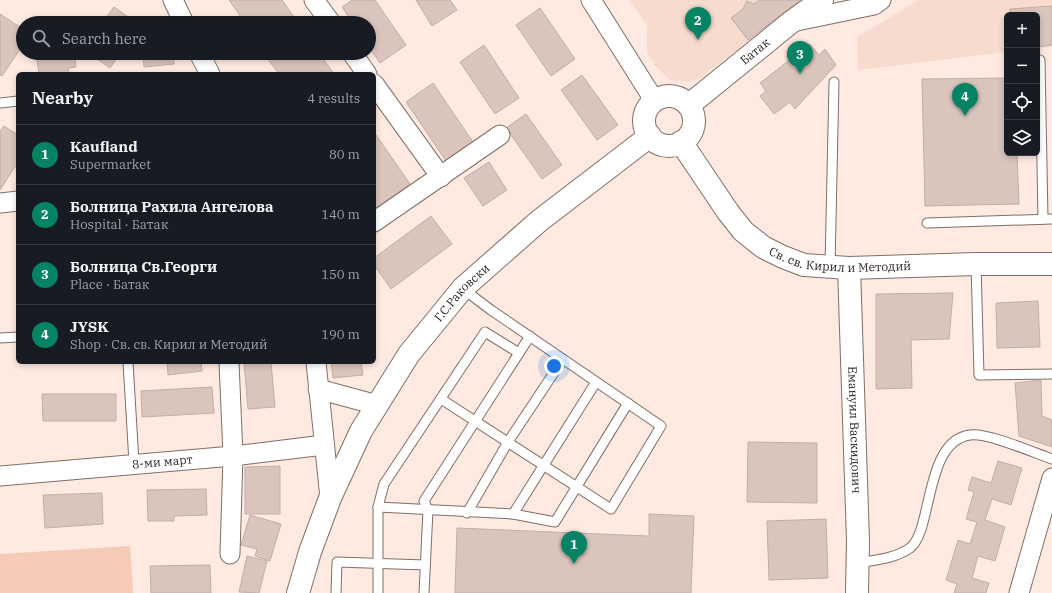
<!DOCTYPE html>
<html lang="en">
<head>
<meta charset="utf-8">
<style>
  :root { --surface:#171b24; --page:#242831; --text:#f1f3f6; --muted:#9ea1a6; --line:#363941; --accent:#058364 }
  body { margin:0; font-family:"IBM Plex Serif",serif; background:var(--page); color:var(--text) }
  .controls { position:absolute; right:12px; top:12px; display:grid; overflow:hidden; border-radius:6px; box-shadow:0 2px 6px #0003 }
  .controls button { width:36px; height:36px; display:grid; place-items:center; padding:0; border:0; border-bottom:1px solid var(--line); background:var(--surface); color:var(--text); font:20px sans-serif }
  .you { position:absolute; left:554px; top:366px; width:14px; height:14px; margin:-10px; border:3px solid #fff; border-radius:50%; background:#1a73e8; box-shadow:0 0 0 6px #1a73e833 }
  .badge { display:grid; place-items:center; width:26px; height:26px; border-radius:50%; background:var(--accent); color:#fff; font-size:13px; font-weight:700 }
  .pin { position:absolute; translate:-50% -33px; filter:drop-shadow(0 1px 2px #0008) }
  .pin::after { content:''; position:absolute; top:21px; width:14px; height:12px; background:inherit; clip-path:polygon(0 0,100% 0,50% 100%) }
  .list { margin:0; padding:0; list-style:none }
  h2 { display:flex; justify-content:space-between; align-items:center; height:52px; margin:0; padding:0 16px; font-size:17px }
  h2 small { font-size:13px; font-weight:400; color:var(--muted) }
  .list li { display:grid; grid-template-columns:26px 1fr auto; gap:12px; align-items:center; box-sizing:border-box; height:60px; padding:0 16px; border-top:1px solid var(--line) }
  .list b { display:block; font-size:15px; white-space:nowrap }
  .list p { margin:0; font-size:13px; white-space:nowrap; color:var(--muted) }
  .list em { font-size:13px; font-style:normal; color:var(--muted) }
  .icon { flex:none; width:22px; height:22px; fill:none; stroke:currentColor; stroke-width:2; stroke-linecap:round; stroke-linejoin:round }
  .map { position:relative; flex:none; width:1052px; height:593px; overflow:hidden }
  .search { position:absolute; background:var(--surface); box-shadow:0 2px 6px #0003; left:16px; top:16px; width:360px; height:44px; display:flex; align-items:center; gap:10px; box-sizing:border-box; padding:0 14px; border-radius:22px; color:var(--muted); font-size:15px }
  .panel { position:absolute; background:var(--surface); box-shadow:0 2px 6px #0003; left:16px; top:72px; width:360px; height:292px; border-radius:6px }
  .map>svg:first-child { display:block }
</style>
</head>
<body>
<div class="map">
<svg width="1052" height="593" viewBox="0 0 1052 593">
  <rect width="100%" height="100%" fill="#ffeae1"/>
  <g fill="#f7dbce">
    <polygon points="630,0 802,0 700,78 686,82 670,80 656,67 647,53 647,26"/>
    <polygon points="919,0 1052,0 1052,47 1037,49 1037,15 1007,15 1007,52 858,70 857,37"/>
  </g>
  <polygon fill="#f5cab7" points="130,546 133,593 0,593 0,554"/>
  <g fill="#d9c5bc" stroke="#c2aea6">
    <polygon points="229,0 282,0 294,17 286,23 245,23"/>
    <polygon points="352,0 375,0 406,45 380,63 369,47 369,23 353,23 342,7"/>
    <polygon points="416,0 450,0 457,10 432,26"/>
    <polygon points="759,0 800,0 748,40 731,18 743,9 747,1 754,4"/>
    <polygon points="1052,6 1052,45 1037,47 1037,15 1010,15 1010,9"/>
    <polygon points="114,7 137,23 102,23"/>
    <polygon points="540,8 575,59 551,76 516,25"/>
    <polygon points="0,14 23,29 23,45 2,76 0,75"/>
    <polygon points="810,44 819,55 825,49 836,65 795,109 790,102 774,114 760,96 766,91 760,83"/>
    <polygon points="484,45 519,98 495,114 460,62"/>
    <polygon points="36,53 74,53 76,67 68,68 69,74 39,74"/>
    <polygon points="89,53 121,53 110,68"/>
    <polygon points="143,53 173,53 174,64 144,67"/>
    <polygon points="271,53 319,53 334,74 279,74 266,57"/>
    <polygon points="582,75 618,125 597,140 561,90"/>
    <polygon points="1007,78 1007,153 1017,153 1019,204 925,206 922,79"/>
    <polygon points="433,83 473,142 446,161 406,102"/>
    <polygon points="526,114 562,165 542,179 506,128"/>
    <polygon points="4,126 18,135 18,162 0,190 0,131"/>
    <polygon points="374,132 410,184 374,209"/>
    <polygon points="489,162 507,190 483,206 464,178"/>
    <polygon points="431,216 452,244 391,289 374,265 374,258"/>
    <polygon points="953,293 949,339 911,340 912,388 876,389 876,294"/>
    <polygon points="1038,301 1040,347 997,348 996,303"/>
    <polygon points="167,362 201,362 202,371 168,375"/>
    <polygon points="244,362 271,362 275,407 248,409"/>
    <polygon points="331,362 361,362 363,375 333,378"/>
    <polygon points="1041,380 1042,416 1052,420 1052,447 1019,436 1015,383"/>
    <polygon points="212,387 214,413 142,417 141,391"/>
    <polygon points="42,394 116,394 116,421 43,421"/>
    <polygon points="748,442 817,443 817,503 747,502"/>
    <polygon points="998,461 1022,468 1011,505 992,499 985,520 1005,527 995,561 978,556 972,578 989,583 986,593 954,593 957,584 946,580 958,540 970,544 977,522 966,519 974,492 968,490 972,477 991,483"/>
    <polygon points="280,466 280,514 245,514 245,467"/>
    <polygon points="206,489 207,515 174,516 174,521 148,521 147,490"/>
    <polygon points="102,493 103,524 45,528 43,495"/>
    <polygon points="649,514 694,516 691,593 455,593 457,528 649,536"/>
    <polygon points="250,515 281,524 270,561 255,556 257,549 241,545"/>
    <polygon points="826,519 828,578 769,580 767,521"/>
    <polygon points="247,556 267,561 259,593 239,592"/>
    <polygon points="210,565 211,593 151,593 150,566"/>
  </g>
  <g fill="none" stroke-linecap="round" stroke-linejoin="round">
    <g stroke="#806e66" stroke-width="11">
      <g id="lane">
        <polyline points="1040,60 1043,219"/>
        <polyline points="0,103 18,101"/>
        <polyline points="927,223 1052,219"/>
        <polyline points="976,264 979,375 1052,374"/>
        <polyline points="830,267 834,82"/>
        <polyline points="0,338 18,337"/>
        <polyline points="128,362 134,463"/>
        <polyline points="441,399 611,509 661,426 491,310 463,289"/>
        <polyline points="378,507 513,514 555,522 628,403"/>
        <polyline points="467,513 508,442 563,359"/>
        <polyline points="513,514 596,382"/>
        <path d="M857 563C875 560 894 559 910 548 933 531 924 441 970 435 989 433 1032 452 1052 459"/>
        <polyline points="336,593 337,562 425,565"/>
        <polyline points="378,593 378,507 384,484 485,332 519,353"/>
        <polyline points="424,593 428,510 424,501 530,336"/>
      </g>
    </g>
    <g stroke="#806e66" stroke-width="21">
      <g id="street">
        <polyline points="173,0 184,23"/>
        <polyline points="314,0 331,23"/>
        <polyline points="591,0 654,100"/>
        <polyline points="792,22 874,5 881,0"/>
        <polyline points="199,53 210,74"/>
        <polyline points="352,53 367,74"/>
        <polyline points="374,84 441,177"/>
        <polyline points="0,203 18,201"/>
        <polyline points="374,222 500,135"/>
        <polyline points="229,362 233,456 230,554"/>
        <polyline points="316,362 330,498"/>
        <polyline points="318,389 377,405"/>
        <path id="s1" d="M0 476 233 456 324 445"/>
        <polyline points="1019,593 1052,478"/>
      </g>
    </g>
    <g stroke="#806e66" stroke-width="24">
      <g id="secondary">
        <circle cx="669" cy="121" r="25"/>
        <path id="s2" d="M689 105 790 23 822 0"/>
        <path id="s3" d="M681 142 728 212 743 231 763 247 783 257 804 265 849 268 976 264H1052"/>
        <path id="s4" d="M849 268 858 541 857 593"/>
        <path id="s5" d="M298 593 310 552 330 498 361 431 409 354 463 288 539 221 650 136"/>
      </g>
    </g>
    <use href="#lane" stroke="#fff" stroke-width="9"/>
    <use href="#street" stroke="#fff" stroke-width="19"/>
    <use href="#secondary" stroke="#fff" stroke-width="22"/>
  </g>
  <g text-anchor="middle" stroke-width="3" stroke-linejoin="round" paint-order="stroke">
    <g font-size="12" fill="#2b2421" stroke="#ffeae1">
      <text dy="4" stroke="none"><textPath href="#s2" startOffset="85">Батак</textPath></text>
      <text dy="4" stroke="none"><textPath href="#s3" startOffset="214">Св. св. Кирил и Методий</textPath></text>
      <text dy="4" stroke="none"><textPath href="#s5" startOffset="346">Г.С.Раковски</textPath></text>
      <text dy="4" stroke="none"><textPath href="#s4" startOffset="162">Емануил Васкидович</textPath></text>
      <text dy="4" stroke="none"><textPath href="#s1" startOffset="163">8-ми март</textPath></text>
    </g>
  </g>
</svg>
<div class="controls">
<button>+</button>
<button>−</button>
<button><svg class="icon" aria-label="locate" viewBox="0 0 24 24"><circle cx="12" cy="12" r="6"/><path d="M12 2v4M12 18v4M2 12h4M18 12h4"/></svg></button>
<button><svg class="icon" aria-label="layers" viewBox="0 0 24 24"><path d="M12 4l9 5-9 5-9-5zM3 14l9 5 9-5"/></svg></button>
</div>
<div class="you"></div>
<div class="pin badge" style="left:574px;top:564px">1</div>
<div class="pin badge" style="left:698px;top:40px">2</div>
<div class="pin badge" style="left:800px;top:74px">3</div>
<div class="pin badge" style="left:965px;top:116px">4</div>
<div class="search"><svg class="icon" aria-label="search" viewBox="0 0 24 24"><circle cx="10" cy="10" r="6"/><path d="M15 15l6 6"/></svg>Search here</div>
<section class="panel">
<h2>Nearby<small>4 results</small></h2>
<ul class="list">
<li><span class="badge">1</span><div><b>Kaufland</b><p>Supermarket</p></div><em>80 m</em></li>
<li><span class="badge">2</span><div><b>Болница Рахила Ангелова</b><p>Hospital · Батак</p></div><em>140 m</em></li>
<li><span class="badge">3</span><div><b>Болница Св.Георги</b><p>Place · Батак</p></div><em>150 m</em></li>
<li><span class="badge">4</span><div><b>JYSK</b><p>Shop · Св. св. Кирил и Методий</p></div><em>190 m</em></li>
</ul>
</section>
</div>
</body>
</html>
